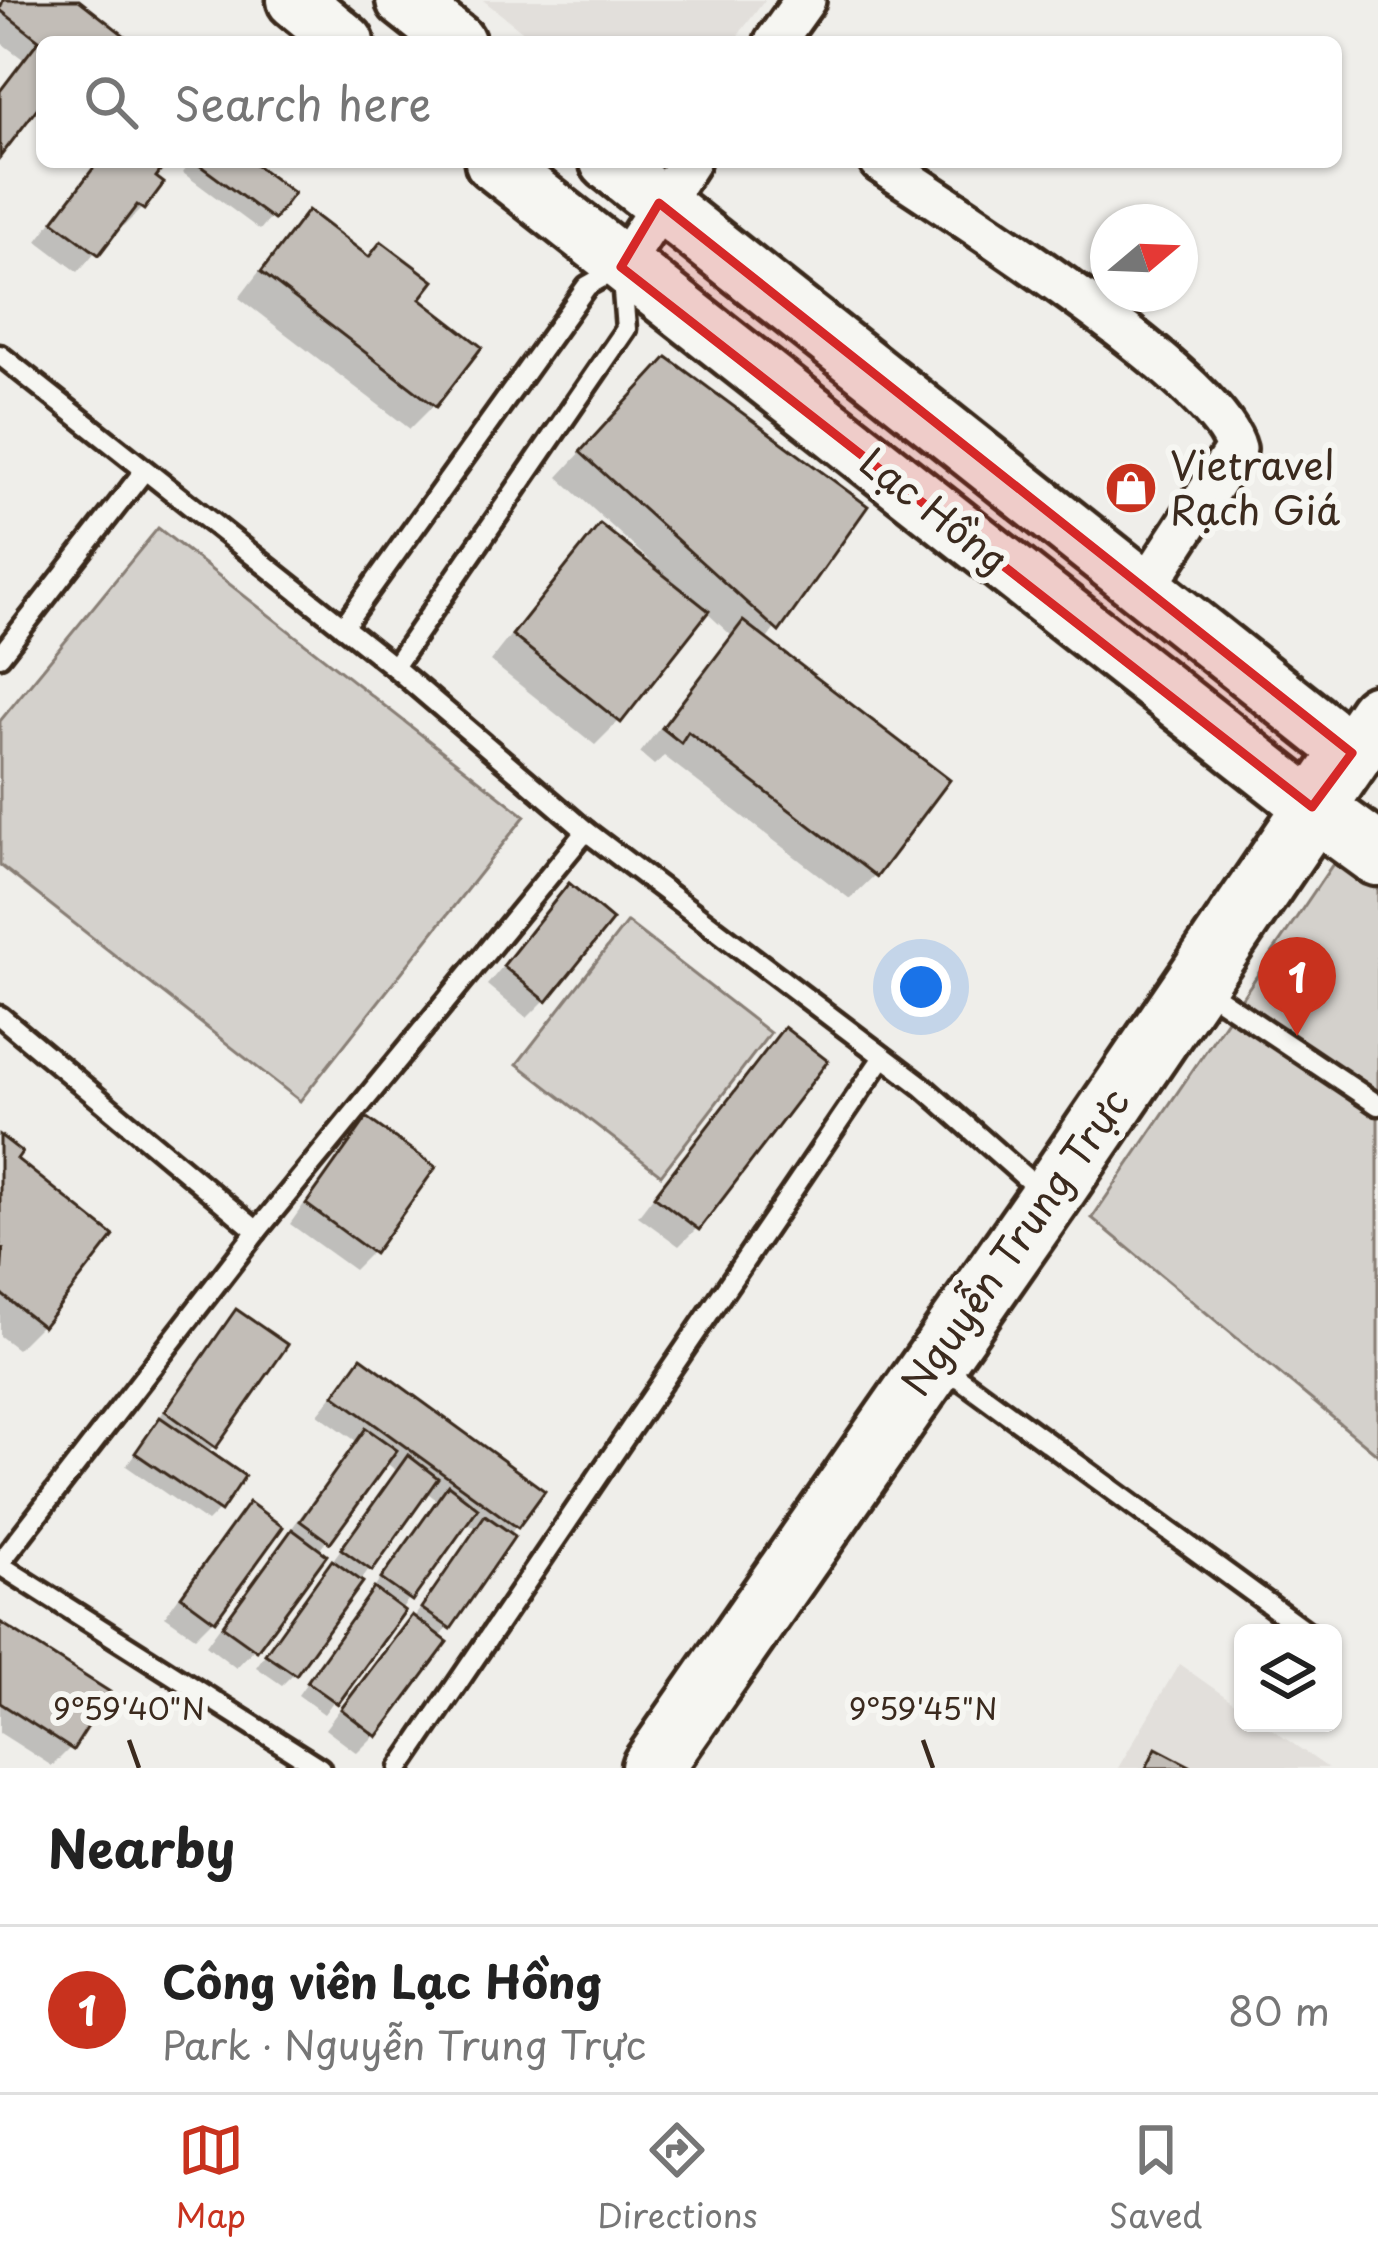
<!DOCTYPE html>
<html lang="en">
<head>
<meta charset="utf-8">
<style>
  :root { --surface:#fff; --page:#f2f2f2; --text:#222; --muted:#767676; --line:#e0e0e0; --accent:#c8321e }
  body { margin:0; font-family:"Playpen Sans",sans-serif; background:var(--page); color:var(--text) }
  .controls { position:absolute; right:36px; bottom:36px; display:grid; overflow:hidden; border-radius:18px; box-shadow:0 3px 9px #0004 }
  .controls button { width:108px; height:108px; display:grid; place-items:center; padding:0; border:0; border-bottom:3px solid var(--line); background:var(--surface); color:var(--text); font:60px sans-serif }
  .compass { position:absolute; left:1090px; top:204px; width:108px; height:108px; border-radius:50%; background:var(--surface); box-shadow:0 3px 9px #0004; rotate:71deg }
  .you { position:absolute; left:921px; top:987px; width:42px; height:42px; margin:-30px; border:9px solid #fff; border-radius:50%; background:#1a73e8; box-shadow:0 0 0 18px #1a73e833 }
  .badge { display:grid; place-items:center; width:78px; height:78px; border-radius:50%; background:var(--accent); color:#fff; font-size:39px; font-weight:700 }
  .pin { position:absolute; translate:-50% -99px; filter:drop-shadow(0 3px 6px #0008) }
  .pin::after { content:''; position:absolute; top:63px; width:42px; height:36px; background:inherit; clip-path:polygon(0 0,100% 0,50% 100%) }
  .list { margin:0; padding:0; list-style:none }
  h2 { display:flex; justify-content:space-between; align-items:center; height:156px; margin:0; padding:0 48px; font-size:51px }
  h2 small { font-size:39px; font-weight:400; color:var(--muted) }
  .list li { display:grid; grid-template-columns:78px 1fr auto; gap:36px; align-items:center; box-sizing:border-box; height:168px; padding:0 48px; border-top:3px solid var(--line) }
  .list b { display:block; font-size:45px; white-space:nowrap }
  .list p { margin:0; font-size:39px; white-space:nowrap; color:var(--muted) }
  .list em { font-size:39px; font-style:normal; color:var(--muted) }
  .icon { flex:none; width:66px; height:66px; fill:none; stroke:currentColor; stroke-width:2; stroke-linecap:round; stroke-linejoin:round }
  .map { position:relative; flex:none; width:1378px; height:1768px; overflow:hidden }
  .search { position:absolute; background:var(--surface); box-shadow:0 3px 9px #0004; left:36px; right:36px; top:36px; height:132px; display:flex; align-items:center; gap:30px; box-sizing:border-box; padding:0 42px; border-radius:18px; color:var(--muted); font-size:45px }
  .sheet { height:324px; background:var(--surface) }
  nav { display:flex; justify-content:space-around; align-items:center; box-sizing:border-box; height:168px; border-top:3px solid var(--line); background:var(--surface); font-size:33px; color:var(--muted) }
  nav a { display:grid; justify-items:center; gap:6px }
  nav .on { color:var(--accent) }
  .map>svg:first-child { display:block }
</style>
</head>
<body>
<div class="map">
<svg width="1378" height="1768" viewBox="0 0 1378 1768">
  <rect width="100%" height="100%" fill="#efeeea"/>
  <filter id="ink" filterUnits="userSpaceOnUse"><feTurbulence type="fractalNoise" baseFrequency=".00833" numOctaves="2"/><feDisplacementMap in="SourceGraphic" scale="24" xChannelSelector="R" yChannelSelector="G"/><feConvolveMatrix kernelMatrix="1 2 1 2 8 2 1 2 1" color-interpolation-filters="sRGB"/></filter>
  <g filter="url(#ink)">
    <g fill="#e2dfdb">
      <polygon points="483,0 765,0 733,42 536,42"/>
      <polygon points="1179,1664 1243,1709 1243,1723 1263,1723 1328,1768 1118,1768"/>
    </g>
    <g fill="#d4d1cc" stroke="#887e75" stroke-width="3">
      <polygon points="158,528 525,816 300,1101 0,865 0,721"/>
      <polygon points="1352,836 1378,855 1378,1455 1092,1218"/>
      <polygon points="627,922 770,1033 661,1175 517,1064"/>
    </g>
    <g fill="#0003">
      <polygon points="2,0 74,0 123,42 42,42 42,97 0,152 0,89 23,59 0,42"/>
      <polygon points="97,162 163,162 152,177 142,208 124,226 120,223 78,272 37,241"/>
      <polygon points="191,162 246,162 290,194 260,230 183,173"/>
      <polygon points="309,214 416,300 434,405 410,429 239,298 285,238"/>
      <polygon points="643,385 864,507 765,642 946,781 875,875 850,899 664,756 654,765 640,753 732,636 705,611 619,721 595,745 490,661 576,552 600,528 649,567 652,563 558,477"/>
      <polygon points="569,887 545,1000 527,1018 487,985"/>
      <polygon points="784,1031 697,1228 679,1246 638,1216 766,1049"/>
      <polygon points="367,1122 372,1252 354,1270 290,1224 349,1140"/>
      <polygon points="0,1138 13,1159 41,1325 17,1349 0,1336"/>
      <polygon points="237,1312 214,1446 206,1453 219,1510 207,1522 126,1466 219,1331"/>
      <polygon points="361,1361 516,1526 375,1735 357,1753 325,1729 394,1637 413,1619 476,1528 466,1521 324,1714 298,1695 437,1500 425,1491 294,1673 282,1685 256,1667 397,1471 385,1462 318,1552 323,1555 254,1649 236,1668 206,1645 356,1441 318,1414"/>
      <polygon points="250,1506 213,1619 195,1637 165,1616 231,1524"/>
      <polygon points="0,1625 70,1748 52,1766 0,1733"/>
    </g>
    <g fill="#c2bdb7" stroke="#3b2a1e" stroke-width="3">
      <polygon points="3,0 79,0 129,39 127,42 42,42 42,102 0,157 0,91 39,40 0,10"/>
      <polygon points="98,162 167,162 156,177 164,183 144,210 137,205 99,255 53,221"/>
      <polygon points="195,162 252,162 294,193 274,220"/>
      <polygon points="308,210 369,257 381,241 434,281 420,299 482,347 436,407 261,272"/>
      <polygon points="667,357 868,506 779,632 580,452"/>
      <polygon points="600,524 709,611 621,723 512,635"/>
      <polygon points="743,621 950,780 877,877 688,732 681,743 662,728"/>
      <polygon points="569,883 613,920 547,1002 503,966"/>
      <polygon points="784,1027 828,1061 699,1230 654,1196"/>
      <polygon points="367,1118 436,1167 374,1254 306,1204"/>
      <polygon points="0,1135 22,1152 17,1159 114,1236 43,1327 0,1293 3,1249 0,1247"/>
      <polygon points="236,1309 288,1345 216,1448 165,1411"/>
      <polygon points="361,1357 545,1491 518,1528 334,1395"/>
      <polygon points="160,1417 245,1476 221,1512 135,1453"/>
      <polygon points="366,1428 397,1450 330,1543 300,1521"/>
      <polygon points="408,1455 438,1478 372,1571 341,1549"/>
      <polygon points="448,1485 478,1508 412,1601 381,1579"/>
      <polygon points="249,1502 283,1527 215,1621 181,1596"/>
      <polygon points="485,1515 515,1536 451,1629 421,1608"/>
      <polygon points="292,1529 327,1555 257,1651 222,1626"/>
      <polygon points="332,1560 363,1582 296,1675 265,1654"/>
      <polygon points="374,1588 405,1611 338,1704 307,1682"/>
      <polygon points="412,1615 448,1642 377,1737 341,1709"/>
      <polygon points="0,1622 110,1692 73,1750 0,1703"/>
      <polygon points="1156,1748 1194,1768 1146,1768"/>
    </g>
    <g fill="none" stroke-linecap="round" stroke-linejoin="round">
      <g stroke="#3b2a1e" stroke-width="27">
        <g id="service">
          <polyline points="0,355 394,667 586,831 922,1086 1044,1194"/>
          <polyline points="343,627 587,286 621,267 626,329 394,667"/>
          <polyline points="0,656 144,471"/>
          <polyline points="1203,988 1378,1105"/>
          <polyline points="0,1016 257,1231"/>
          <polyline points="944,1367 1307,1632"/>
          <polyline points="0,1563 257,1231 586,831"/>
          <polyline points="0,1565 320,1768"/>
          <polyline points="400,1768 883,1057"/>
        </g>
      </g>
      <g stroke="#3b2a1e" stroke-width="48">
        <g id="minor">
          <polyline points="775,42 805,0"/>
          <path d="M880 162C949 208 1219 379 1236 449L1145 589"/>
          <polyline points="621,267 689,162"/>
        </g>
      </g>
      <g stroke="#3b2a1e" stroke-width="63">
        <g id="secondary">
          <polyline points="295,0 346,42"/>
          <polyline points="404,0 457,42"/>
          <polyline points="493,162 1312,807"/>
          <polyline points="608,162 1352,753"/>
        </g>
      </g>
      <g stroke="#3b2a1e" stroke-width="69">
        <g id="primary">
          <polyline points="1312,807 1378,855"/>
          <polyline points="652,1768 1049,1198 1378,715"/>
        </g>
      </g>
      <use href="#service" stroke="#f6f6f2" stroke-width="18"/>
      <use href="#minor" stroke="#f6f6f2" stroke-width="39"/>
      <use href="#secondary" stroke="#f6f6f2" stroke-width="54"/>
      <use href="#primary" stroke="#f6f6f2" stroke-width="60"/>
    </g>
  </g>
  <path fill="#d62828" fill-opacity="0.2" stroke="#d62828" stroke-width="9" stroke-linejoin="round" d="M659 203 1352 753 1312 807 621 267Z"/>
  <path fill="none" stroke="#3b2a1e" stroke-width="4.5" d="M129 1740 139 1768M923 1740 933 1768"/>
  <defs>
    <g id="shop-disc" transform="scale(2.7)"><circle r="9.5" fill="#c8321e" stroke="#f6f6f2"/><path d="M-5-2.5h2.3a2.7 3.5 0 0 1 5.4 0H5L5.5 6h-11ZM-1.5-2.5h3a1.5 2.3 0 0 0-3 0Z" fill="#fff"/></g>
  </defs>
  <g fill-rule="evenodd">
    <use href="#shop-disc" x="1131" y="488"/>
  </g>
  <g text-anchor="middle" stroke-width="12" stroke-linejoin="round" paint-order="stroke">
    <g font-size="39" fill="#3b2a1e" stroke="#f6f6f2" text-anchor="start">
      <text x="1170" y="480">Vietravel<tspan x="1170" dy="45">Rạch Giá</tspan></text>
    </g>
    <g font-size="39" fill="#3b2a1e" stroke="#f6f6f2">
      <text transform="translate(934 511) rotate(38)" y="14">Lạc Hồng</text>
      <text transform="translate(1016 1242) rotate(-55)" y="14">Nguyễn Trung Trực</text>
    </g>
  </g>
  <g font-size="30" text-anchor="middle" fill="#3b2a1e" stroke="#f6f6f2" stroke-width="12" stroke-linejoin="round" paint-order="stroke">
    <text x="129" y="1720">9°59'40"N</text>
    <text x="923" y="1720">9°59'45"N</text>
  </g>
</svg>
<div class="controls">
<button><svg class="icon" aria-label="layers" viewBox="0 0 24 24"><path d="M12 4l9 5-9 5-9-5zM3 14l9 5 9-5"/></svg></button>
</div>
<svg class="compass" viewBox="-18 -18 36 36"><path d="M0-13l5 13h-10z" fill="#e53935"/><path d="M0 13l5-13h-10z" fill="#767676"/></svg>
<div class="you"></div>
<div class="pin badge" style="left:1297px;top:1036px">1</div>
<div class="search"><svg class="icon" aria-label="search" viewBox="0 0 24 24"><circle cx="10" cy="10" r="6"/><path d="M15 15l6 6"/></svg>Search here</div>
</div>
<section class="sheet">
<h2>Nearby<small></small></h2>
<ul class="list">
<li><span class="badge">1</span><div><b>Công viên Lạc Hồng</b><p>Park · Nguyễn Trung Trực</p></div><em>80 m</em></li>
</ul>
</section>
<nav>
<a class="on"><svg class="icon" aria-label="map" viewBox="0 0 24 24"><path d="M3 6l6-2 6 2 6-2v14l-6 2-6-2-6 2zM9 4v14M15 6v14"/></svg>Map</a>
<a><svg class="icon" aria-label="directions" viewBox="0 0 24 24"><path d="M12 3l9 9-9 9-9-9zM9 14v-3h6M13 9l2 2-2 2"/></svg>Directions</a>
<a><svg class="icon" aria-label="saved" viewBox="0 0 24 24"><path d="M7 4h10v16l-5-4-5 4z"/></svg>Saved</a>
</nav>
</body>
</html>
